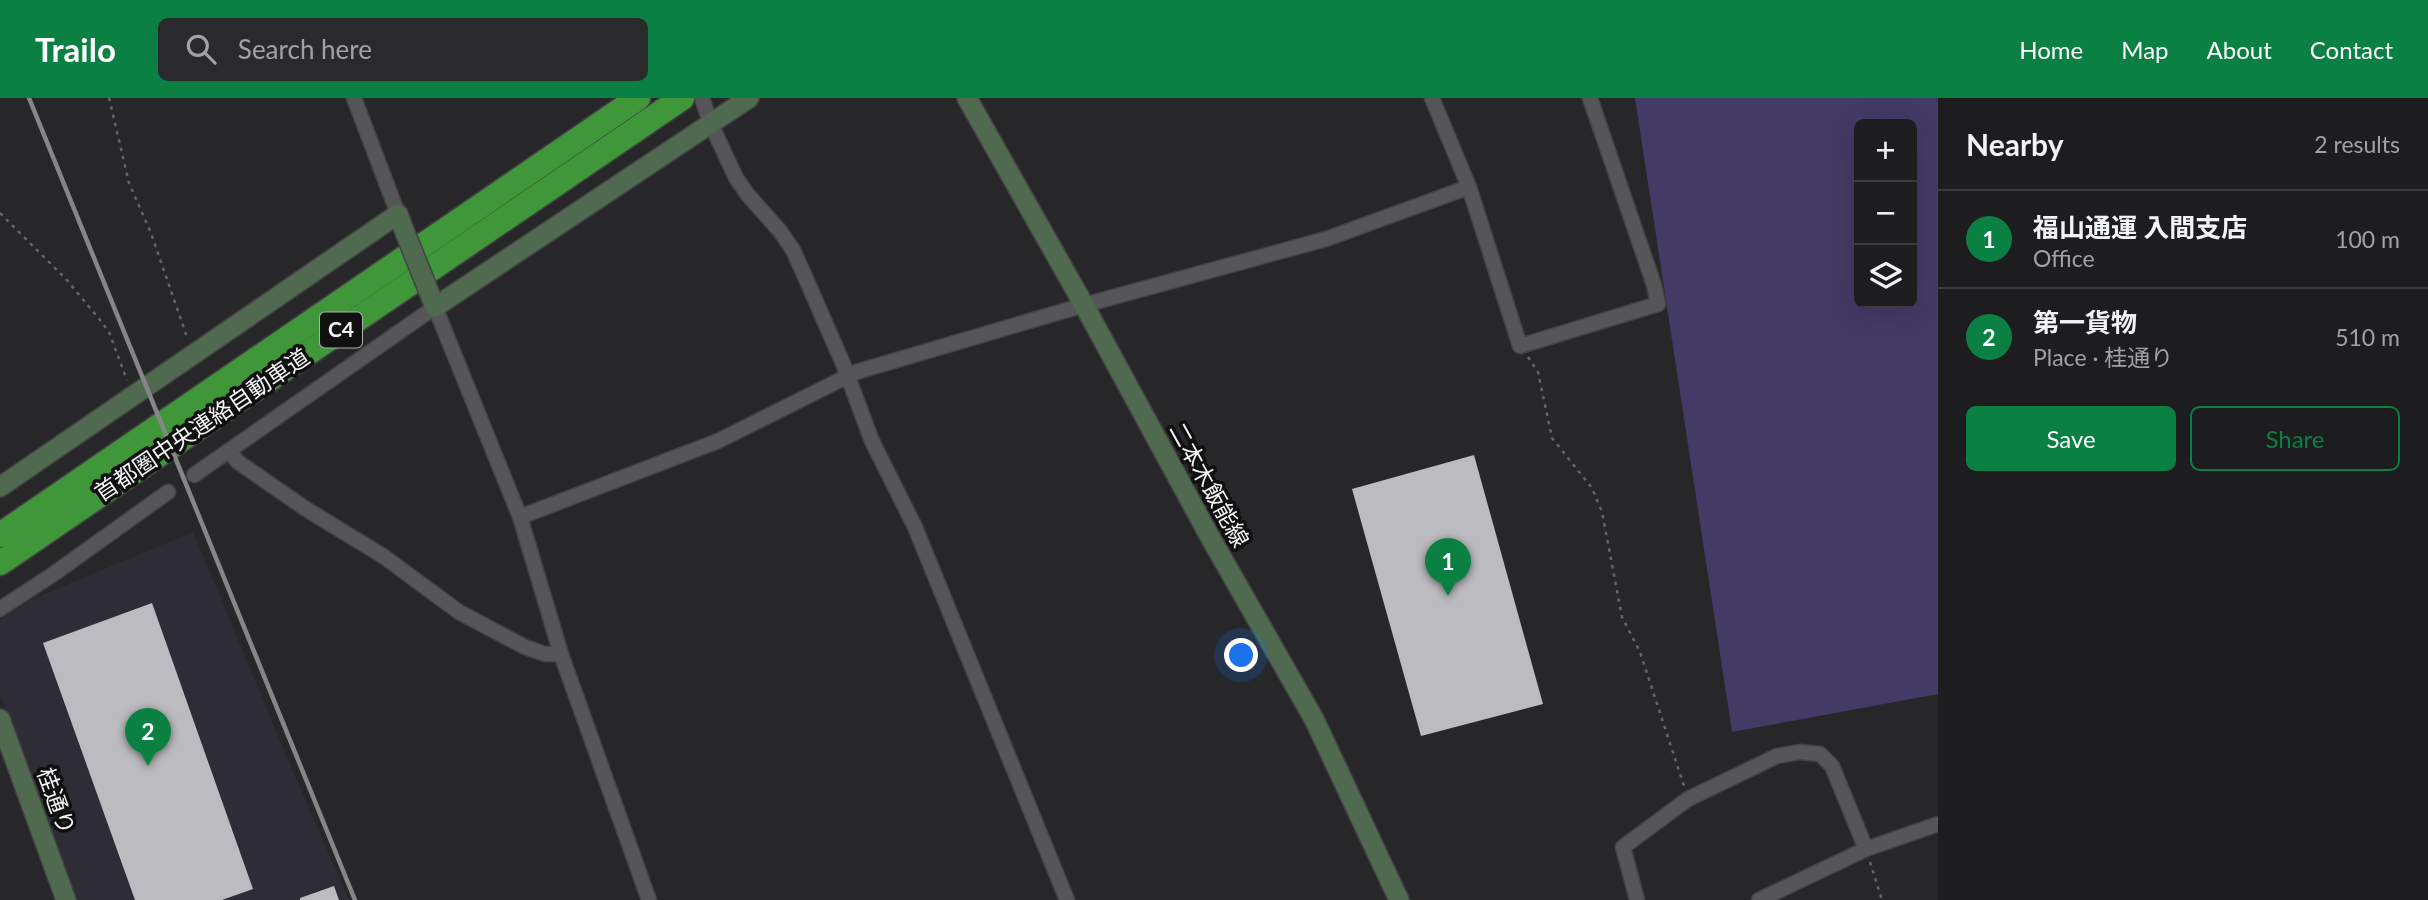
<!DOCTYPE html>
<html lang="en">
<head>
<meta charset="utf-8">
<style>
  :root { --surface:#1d1d20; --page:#2a2a2d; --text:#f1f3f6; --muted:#a0a2a5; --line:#3b3b3e; --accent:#0b8043 }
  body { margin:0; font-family:Lato,"Noto Sans JP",sans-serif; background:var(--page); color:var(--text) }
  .controls { position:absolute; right:21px; top:21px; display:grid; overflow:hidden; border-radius:10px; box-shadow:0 7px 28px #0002 }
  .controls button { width:63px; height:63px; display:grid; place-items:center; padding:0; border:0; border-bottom:2px solid var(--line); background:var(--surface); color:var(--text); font:35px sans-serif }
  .you { position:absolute; left:1242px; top:558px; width:24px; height:24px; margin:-18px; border:5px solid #fff; border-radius:50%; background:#1a73e8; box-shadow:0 0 0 10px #1a73e833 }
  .badge { display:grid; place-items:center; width:46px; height:46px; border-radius:50%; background:var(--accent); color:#fff; font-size:23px; font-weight:700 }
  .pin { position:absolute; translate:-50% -58px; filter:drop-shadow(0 2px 4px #0008) }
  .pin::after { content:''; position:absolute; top:37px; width:24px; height:21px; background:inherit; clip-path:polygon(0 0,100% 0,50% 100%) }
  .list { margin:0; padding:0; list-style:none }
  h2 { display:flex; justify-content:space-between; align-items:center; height:91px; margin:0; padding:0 28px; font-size:30px }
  h2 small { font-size:23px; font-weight:400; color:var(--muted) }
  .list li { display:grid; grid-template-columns:46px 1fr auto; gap:21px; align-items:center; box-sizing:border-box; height:98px; padding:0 28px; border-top:2px solid var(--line) }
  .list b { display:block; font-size:26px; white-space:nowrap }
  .list p { margin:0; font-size:23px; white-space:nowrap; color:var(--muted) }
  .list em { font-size:23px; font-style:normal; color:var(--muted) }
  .actions { display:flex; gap:14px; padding:21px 28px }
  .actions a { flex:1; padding:16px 0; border:2px solid var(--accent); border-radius:10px; text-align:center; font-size:24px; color:var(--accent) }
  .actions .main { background:var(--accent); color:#fff }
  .icon { flex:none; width:38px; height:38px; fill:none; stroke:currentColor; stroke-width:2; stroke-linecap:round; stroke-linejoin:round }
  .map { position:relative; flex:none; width:1938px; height:802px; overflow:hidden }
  header { display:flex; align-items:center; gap:42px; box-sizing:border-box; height:98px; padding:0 35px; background:var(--accent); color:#fff }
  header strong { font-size:33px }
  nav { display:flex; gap:38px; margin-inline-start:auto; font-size:24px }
  .search { width:490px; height:63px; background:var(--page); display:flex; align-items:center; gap:18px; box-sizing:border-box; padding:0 24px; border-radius:10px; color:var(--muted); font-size:26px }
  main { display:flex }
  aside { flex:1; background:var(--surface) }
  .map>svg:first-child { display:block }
</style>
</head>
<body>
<header>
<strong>Trailo</strong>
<div class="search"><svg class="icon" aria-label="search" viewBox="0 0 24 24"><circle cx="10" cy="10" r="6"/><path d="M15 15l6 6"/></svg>Search here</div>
<nav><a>Home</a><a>Map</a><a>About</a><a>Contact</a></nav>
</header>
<main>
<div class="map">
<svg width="1938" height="802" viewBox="0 0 1938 802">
  <rect width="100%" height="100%" fill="#27272a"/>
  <polygon fill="#2e2d36" points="193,434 294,676 349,802 76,802 0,595 0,522 26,504"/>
  <path fill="#433a66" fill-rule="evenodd" d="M1635 0H1938V596L1732 634ZM1859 26H1912V205H1859Z"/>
  <g fill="#bcbbbf">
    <polygon points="1474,357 1543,606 1421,638 1352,391"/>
    <polygon points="152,505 253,791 222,802 135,802 43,545"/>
    <polygon points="334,788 339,802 300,802 300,800"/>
  </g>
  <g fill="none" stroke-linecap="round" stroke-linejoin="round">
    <g stroke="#424244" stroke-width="17">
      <g id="street">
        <polyline points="354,0 398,116"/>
        <polyline points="702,0 710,24 736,80 748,97 780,133 793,152 803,174 844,268 872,343 915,429 1067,802"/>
        <polyline points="1432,0 1469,89 1520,248 1658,206 1654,187 1590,0"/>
        <polyline points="229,353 238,364 306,411 383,458 459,514 525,549 545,556 561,556"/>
        <polyline points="194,377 435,209 520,419 561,556 649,802"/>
        <polyline points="520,419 718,343 856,274 1084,207 1326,141 1469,89"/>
        <polyline points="0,511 52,477 168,394"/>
        <polyline points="1637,802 1623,749 1688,701 1777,658 1800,654 1820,656 1832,668 1866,751"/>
        <polyline points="1759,802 1866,751 1938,726"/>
      </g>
    </g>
    <g stroke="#424244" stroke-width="22">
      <g id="secondary">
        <polyline points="967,0 1084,207 1210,439 1314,621 1399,802"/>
        <polyline points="431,199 435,209 749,0"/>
        <polyline points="0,389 398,116 402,127"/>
        <polyline points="0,621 66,802"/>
      </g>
    </g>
    <g stroke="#424244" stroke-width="27">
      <g id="highway">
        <polyline points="0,437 638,0"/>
        <polyline points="0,465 682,0"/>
      </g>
    </g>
    <g stroke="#656567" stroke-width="2.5" stroke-dasharray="3.5 5" stroke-linecap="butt">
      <polyline points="109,0 129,85 151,135 187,239"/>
      <polyline points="0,115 66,181 100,222 109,234 127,282"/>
      <polyline points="1528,259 1538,274 1552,340 1592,390 1602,414 1622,519 1640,554 1684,688"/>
      <polyline points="1870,764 1882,802"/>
    </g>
    <use href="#street" stroke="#565659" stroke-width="14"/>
    <use href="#secondary" stroke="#4f6a4f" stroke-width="19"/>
    <use href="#highway" stroke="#3f9739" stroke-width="24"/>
    <polyline stroke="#868689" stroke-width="4.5" points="29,0 355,802"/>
    <g stroke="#424244" stroke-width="22" stroke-linecap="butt">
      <polyline id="secondary-bridge" points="402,127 431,199"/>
    </g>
    <use href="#secondary-bridge" stroke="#4f6a4f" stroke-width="19"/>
  </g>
  <g text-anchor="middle" stroke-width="7" stroke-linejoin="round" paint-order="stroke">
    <rect fill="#101011" stroke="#b0b0b1" stroke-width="2" x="320" y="214.5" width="42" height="35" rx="5"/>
    <g font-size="21" font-weight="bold" fill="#f4f4f6">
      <text x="341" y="239">C4</text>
    </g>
    <g font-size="23" fill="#f4f4f6" stroke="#101011">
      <text transform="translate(202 327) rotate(-34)" y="8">首都圏中央連絡自動車道</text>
      <text transform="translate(1209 387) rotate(61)" y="8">二本木飯能線</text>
      <text transform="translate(56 703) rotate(70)" y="8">桂通り</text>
    </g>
  </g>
</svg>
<div class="controls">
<button>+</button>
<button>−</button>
<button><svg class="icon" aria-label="layers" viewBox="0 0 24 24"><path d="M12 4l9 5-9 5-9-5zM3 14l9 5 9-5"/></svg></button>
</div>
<div class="you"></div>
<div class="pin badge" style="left:1448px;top:498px">1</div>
<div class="pin badge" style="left:148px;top:668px">2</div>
</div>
<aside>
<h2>Nearby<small>2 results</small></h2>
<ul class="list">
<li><span class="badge">1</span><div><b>福山通運 入間支店</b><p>Office</p></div><em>100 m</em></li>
<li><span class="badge">2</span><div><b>第一貨物</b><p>Place · 桂通り</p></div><em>510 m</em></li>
</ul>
<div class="actions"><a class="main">Save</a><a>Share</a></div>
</aside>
</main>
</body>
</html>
